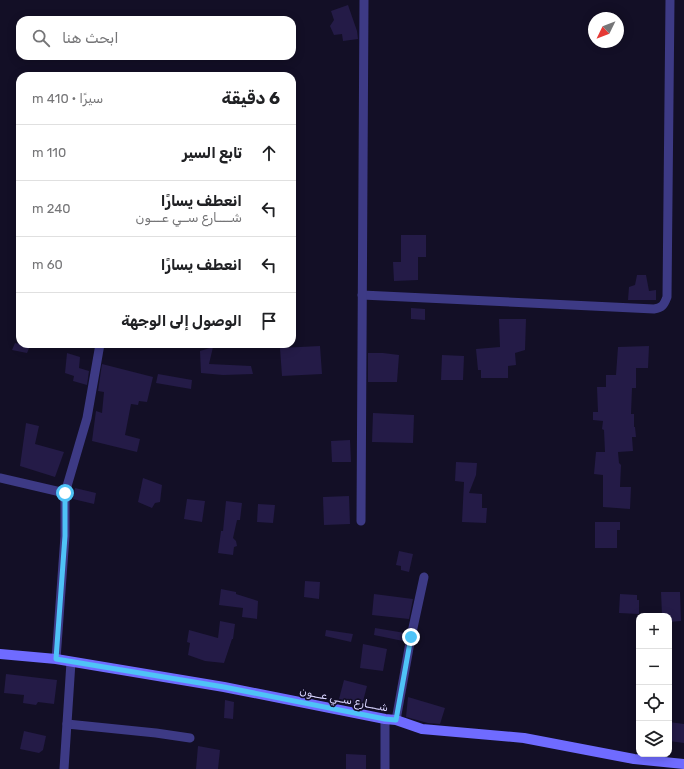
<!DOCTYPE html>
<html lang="ar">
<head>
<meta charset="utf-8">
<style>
  :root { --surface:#fff; --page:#f6f6f6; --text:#202124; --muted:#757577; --line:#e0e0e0 }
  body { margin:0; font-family:Rubik,"Noto Sans Arabic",sans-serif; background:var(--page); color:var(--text); direction:rtl }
  .controls { position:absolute; right:12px; bottom:12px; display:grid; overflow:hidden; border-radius:8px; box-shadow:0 2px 10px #0003 }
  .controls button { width:36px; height:36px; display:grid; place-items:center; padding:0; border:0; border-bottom:1px solid var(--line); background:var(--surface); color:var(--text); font:20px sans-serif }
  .compass { position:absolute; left:588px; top:12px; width:36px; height:36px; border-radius:50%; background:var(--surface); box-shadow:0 2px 10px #0003; rotate:227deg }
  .stop { position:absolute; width:12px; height:12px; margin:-9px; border:3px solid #4fc3f7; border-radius:50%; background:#fff }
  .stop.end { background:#4fc3f7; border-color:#fff; box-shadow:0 1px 4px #0008 }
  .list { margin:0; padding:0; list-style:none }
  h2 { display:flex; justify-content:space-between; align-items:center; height:52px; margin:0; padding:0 16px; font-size:17px }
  h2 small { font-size:13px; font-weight:400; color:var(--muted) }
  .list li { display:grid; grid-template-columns:26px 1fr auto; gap:12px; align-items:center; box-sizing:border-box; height:56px; padding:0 16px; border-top:1px solid var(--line) }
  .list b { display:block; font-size:15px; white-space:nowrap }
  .list p { margin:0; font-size:13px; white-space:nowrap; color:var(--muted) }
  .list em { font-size:13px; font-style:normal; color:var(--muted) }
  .icon { flex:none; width:22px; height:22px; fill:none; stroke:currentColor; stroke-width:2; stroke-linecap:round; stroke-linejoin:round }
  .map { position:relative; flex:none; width:684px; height:769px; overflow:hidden; direction:ltr }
  .search { position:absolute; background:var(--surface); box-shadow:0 2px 10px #0003; left:16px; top:16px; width:280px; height:44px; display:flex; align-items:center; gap:10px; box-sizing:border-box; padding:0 14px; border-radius:12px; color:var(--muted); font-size:15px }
  .panel { position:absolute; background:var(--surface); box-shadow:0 2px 10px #0003; left:16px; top:72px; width:280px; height:276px; border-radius:12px; direction:rtl }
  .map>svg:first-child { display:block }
</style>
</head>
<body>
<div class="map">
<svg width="684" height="769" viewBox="0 0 684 769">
  <rect width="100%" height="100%" fill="#130f26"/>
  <g fill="#241b47">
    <polygon points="348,5 357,31 358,39 343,41 342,34 334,35 330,26 334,20 331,11"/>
    <polygon points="401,235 426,235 426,257 418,257 418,280 394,281 393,262 401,262"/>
    <polygon points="637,275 646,275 649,291 656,290 656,300 628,300 629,287 635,285"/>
    <polygon points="411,308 425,309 425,320 411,319"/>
    <polygon points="499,319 526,319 525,350 515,353 516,365 508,366 508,378 481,378 481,370 478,370 476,349 500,347"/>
    <polygon points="15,343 30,346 27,353 12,350"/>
    <polygon points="320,346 322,374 282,376 280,348"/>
    <polygon points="649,346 648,368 636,368 636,388 632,388 631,414 634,414 634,427 635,427 636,437 632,437 633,451 618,452 619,463 621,465 620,487 631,487 630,509 603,507 603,475 594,474 596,452 605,452 604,430 602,429 603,421 593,420 593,412 598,412 597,387 606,387 606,375 616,375 618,347"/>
    <polygon points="213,347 209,364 251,366 253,374 223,375 201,373 200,351"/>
    <polygon points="67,353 80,357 79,368 89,371 87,385 73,381 74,376 65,373"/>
    <polygon points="368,353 383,353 399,355 397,382 368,382"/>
    <polygon points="442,355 464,356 463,380 441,380"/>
    <polygon points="102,364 153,377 147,402 139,401 138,405 131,404 125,435 140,439 137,452 92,441 96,411 102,413 104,392 98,391"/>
    <polygon points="158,374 192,380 191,389 156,383"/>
    <polygon points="373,413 414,415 413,443 372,442"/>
    <polygon points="26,423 39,426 35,444 64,452 55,477 20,466"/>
    <polygon points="350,440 351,462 332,462 331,441"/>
    <polygon points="456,462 477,463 476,475 469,493 482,494 482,508 487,508 486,523 462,522 464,482 455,481"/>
    <polygon points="143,478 162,485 160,502 155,503 152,508 138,502"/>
    <polygon points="75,488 96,493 94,504 73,499"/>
    <polygon points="349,496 350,524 324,525 323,497"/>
    <polygon points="187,499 205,501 202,522 184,519"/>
    <polygon points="226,501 242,503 240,520 237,520 233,538 236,541 237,546 234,547 233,555 218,553 221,531 223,531"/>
    <polygon points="258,504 275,505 273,523 257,522"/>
    <polygon points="595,522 620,522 620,530 617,530 617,548 595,548"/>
    <polygon points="399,551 413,554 409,572 401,570 401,566 396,565"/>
    <polygon points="305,581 320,582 319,599 304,597"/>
    <polygon points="221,589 236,592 236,594 258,601 257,619 242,617 243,608 219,605"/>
    <polygon points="661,592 680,592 681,621 669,622 669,616 662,615"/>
    <polygon points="374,594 413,599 409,619 372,615"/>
    <polygon points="620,594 637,595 637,600 639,600 639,614 619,613"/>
    <polygon points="220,621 235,624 233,639 232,639 224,663 205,661 188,655 190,643 187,642 189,630 218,638"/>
    <polygon points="375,628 405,633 403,641 374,635"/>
    <polygon points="326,630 353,634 351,642 325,636"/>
    <polygon points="363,644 387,649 383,671 360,668"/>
    <polygon points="6,674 57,680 54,704 38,702 36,705 23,703 24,695 4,693"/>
    <polygon points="344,680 367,686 362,705 339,699"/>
    <polygon points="408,697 445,708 440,724 428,723 406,717"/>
    <polygon points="225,700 234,702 233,719 224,718"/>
    <polygon points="669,722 684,724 684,743 669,741"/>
    <polygon points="24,731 46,736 43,750 39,753 20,749"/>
    <polygon points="198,746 220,750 218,769 196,769"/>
    <polygon points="346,754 366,755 366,769 346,769"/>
  </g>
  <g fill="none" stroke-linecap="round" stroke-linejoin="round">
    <g stroke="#3d3a85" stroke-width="9">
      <path d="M362 295 654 309C662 308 664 305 667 297L670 0"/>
      <polyline points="0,478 65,493"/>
      <polyline points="361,521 364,0"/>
      <polyline points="56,659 65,536 65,493 87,418 100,344"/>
      <polyline points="396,720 411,637 424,577"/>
      <polyline points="67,724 156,733 190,738"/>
      <polyline points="64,769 71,662"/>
      <polyline points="385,769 385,719"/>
    </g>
    <polyline stroke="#6f6bff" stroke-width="10" points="0,654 56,659 224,687 385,719 396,720 422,729 524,738 634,759 684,764"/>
  </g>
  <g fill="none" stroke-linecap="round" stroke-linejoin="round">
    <polyline stroke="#4fc3f7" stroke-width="5" points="65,493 65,536 56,659 224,687 385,719 396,720 411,637"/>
  </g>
  <g text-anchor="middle" stroke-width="3.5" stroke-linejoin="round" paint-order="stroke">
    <g font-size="11" fill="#d9d4ff" stroke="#130f26">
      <text transform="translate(344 699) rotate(11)" y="4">شــــارع ســي عـــون</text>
    </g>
  </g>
</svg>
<div class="controls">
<button>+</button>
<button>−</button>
<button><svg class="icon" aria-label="locate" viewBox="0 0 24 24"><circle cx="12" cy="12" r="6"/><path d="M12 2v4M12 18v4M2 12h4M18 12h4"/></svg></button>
<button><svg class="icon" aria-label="layers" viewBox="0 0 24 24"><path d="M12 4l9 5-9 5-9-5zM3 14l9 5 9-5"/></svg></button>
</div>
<svg class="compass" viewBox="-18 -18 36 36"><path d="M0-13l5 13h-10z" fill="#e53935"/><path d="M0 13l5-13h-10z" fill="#757577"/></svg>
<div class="stop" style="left:65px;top:493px"></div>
<div class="stop end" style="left:411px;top:637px"></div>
<div class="search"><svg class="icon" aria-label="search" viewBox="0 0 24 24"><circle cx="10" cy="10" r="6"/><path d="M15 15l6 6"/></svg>ابحث هنا</div>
<section class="panel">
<h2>6 دقيقة<small>سيرًا · 410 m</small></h2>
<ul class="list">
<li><svg class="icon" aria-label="ahead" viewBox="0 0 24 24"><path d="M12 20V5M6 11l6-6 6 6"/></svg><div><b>تابع السير</b></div><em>110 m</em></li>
<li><svg class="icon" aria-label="left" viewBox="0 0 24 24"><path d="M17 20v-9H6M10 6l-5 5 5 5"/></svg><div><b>انعطف يسارًا</b><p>شــــارع ســي عـــون</p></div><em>240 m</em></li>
<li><svg class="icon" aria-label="left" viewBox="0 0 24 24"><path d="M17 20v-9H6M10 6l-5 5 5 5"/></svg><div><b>انعطف يسارًا</b></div><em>60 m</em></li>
<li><svg class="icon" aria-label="arrive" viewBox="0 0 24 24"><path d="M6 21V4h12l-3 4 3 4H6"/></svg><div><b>الوصول إلى الوجهة</b></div></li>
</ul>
</section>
</div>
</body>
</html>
